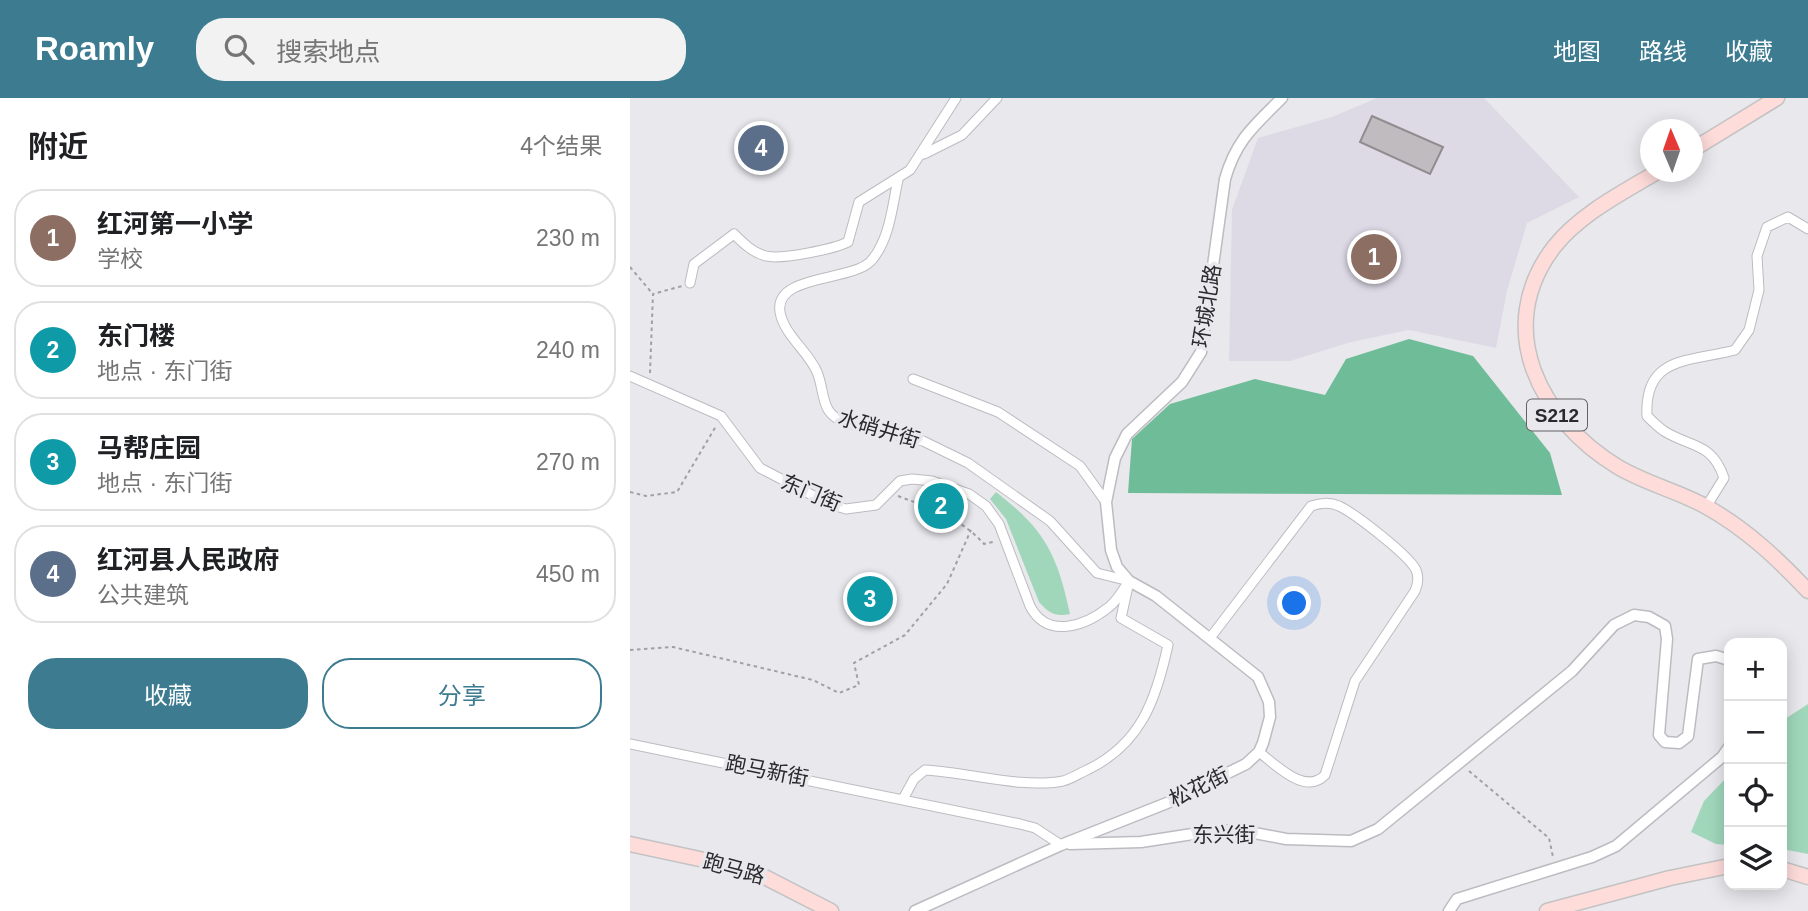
<!DOCTYPE html>
<html lang="zh">
<head>
<meta charset="utf-8">
<style>
  :root { --surface:#fff; --page:#f2f2f2; --text:#202124; --muted:#757577; --line:#e0e0e0; --accent:#3d7b90 }
  body { margin:0; font-family:Arial,"Noto Sans SC",sans-serif; background:var(--page); color:var(--text) }
  .controls { position:absolute; right:21px; bottom:21px; display:grid; overflow:hidden; border-radius:14px; box-shadow:0 4px 18px #0003 }
  .controls button { width:63px; height:63px; display:grid; place-items:center; padding:0; border:0; border-bottom:2px solid var(--line); background:var(--surface); color:var(--text); font:35px sans-serif }
  .compass { position:absolute; left:1010px; top:21px; width:63px; height:63px; border-radius:50%; background:var(--surface); box-shadow:0 4px 18px #0003; rotate:358deg }
  .you { position:absolute; left:665px; top:506px; width:24px; height:24px; margin:-18px; border:5px solid #fff; border-radius:50%; background:#1a73e8; box-shadow:0 0 0 10px #1a73e833 }
  .badge { display:grid; place-items:center; width:46px; height:46px; border-radius:50%; background:var(--accent); color:#fff; font-size:23px; font-weight:700 }
  .pin { position:absolute; translate:-50% -50%; border:4px solid #fff; box-shadow:0 2px 7px #0006 }
  .list { margin:0; padding:0; list-style:none }
  h2 { display:flex; justify-content:space-between; align-items:center; height:91px; margin:0; padding:0 28px; font-size:30px }
  h2 small { font-size:23px; font-weight:400; color:var(--muted) }
  .list li { display:grid; grid-template-columns:46px 1fr auto; gap:21px; align-items:center; box-sizing:border-box; height:98px; margin:0 14px 14px; padding:0 14px; border:2px solid var(--line); border-radius:28px }
  .list b { display:block; font-size:26px; white-space:nowrap }
  .list p { margin:0; font-size:23px; white-space:nowrap; color:var(--muted) }
  .list em { font-size:23px; font-style:normal; color:var(--muted) }
  .actions { display:flex; gap:14px; padding:21px 28px }
  .actions a { flex:1; padding:16px 0; border:2px solid var(--accent); border-radius:28px; text-align:center; font-size:24px; color:var(--accent) }
  .actions .main { background:var(--accent); color:#fff }
  .icon { flex:none; width:38px; height:38px; fill:none; stroke:currentColor; stroke-width:2; stroke-linecap:round; stroke-linejoin:round }
  .map { position:relative; flex:none; width:1178px; height:813px; overflow:hidden }
  header { display:flex; align-items:center; gap:42px; box-sizing:border-box; height:98px; padding:0 35px; background:var(--accent); color:#fff }
  header strong { font-size:33px }
  nav { display:flex; gap:38px; margin-inline-start:auto; font-size:24px }
  .search { width:490px; height:63px; background:var(--page); display:flex; align-items:center; gap:18px; box-sizing:border-box; padding:0 24px; border-radius:28px; color:var(--muted); font-size:26px }
  main { display:flex }
  aside { flex:1; background:var(--surface) }
  .map>svg:first-child { display:block }
</style>
</head>
<body>
<header>
<strong>Roamly</strong>
<div class="search"><svg class="icon" aria-label="search" viewBox="0 0 24 24"><circle cx="10" cy="10" r="6"/><path d="M15 15l6 6"/></svg>搜索地点</div>
<nav><a>地图</a><a>路线</a><a>收藏</a></nav>
</header>
<main>
<aside>
<h2>附近<small>4个结果</small></h2>
<ul class="list">
<li><span class="badge" style="background:#8d6e63">1</span><div><b>红河第一小学</b><p>学校</p></div><em>230 m</em></li>
<li><span class="badge" style="background:#0f9aa8">2</span><div><b>东门楼</b><p>地点 · 东门街</p></div><em>240 m</em></li>
<li><span class="badge" style="background:#0f9aa8">3</span><div><b>马帮庄园</b><p>地点 · 东门街</p></div><em>270 m</em></li>
<li><span class="badge" style="background:#5c6f8a">4</span><div><b>红河县人民政府</b><p>公共建筑</p></div><em>450 m</em></li>
</ul>
<div class="actions"><a class="main">收藏</a><a>分享</a></div>
</aside>
<div class="map">
<svg width="1178" height="813" viewBox="0 0 1178 813">
  <rect width="100%" height="100%" fill="#e9e8ed"/>
  <polygon fill="#dddae6" points="747,0 854,0 949,99 897,125 877,193 866,250 779,232 721,244 660,263 599,263 602,112 628,40 702,19"/>
  <g fill="#a0d7bb">
    <path d="M366 394C415 432 427 456 440 516 425 519 419 515 409 504L376 421 360 401Z"/>
    <polygon points="1178,606 1178,756 1152,751 1152,623"/>
    <polygon points="1099,677 1099,747 1086,746 1061,734 1074,703"/>
  </g>
  <polygon fill="#6fbc98" points="779,241 843,258 920,355 932,397 498,395 502,341 540,306 625,281 695,297 716,261"/>
  <polygon fill="#c0bbbf" stroke="#908c8f" stroke-width="2" points="742,18 813,49 800,76 730,44"/>
  <g fill="none" stroke-linecap="round" stroke-linejoin="round">
    <g stroke="#bdbbc1" stroke-width="11">
      <g id="minor">
        <polyline points="294,56 332,37 367,0"/>
        <path d="M268 82C262 109 260 141 241 163 221 184 144 176 150 214 154 237 178 253 187 274 196 296 189 316 217 325L293 343 338 365 420 423 467 475 499 483"/>
        <path d="M60 185 64 166 104 136C113 145 123 155 136 158 151 162 204 151 218 144L229 104 280 72 326 0"/>
        <path d="M0 278 91 318 130 370 199 406 216 411 246 407 270 383 282 381 302 383 339 396 356 408 369 426 400 508C417 541 454 529 479 509 487 503 493 492 499 483"/>
        <polyline points="283,281 368,314 450,368 476,404"/>
        <path d="M1076 409 1094 380C1082 344 1061 350 1034 333 1028 329 1022 323 1017 318 1014 257 1060 264 1105 252L1119 232 1129 192 1127 158 1137 129 1158 119 1178 131"/>
        <path d="M580 540 681 408C691 405 699 404 709 408 724 415 779 457 786 472 789 479 788 486 785 493L725 583 695 677C675 698 645 666 629 654"/>
        <polyline points="0,646 390,726 405,730 431,747"/>
        <path d="M273 701 284 681 295 672C337 674 392 691 433 683 441 681 450 675 457 672 511 646 526 602 538 547L491 520 498 488"/>
      </g>
    </g>
    <g stroke="#bdbbc1" stroke-width="13">
      <g id="tertiary">
        <polyline points="440,746 511,744 582,733 609,732 656,741 721,743 748,731 942,573 984,527 1004,517 1019,519 1035,528 1037,541 1029,637 1035,644 1049,645 1058,638 1068,561 1086,558 1099,562"/>
        <path d="M285 813 431 747 537 705 616 666 629 654 633 645 640 619 639 604 628 579 526 498 499 483 487 469 481 452 476 404 485 360 497 336 552 284 571 254 595 81C606 42 624 28 652 0"/>
        <polyline points="819,813 827,801 962,759 986,748 1092,659 1099,649"/>
      </g>
    </g>
    <g stroke="#c3c3c4" stroke-width="17">
      <g id="primary">
        <polyline points="1062,52 1147,0"/>
        <path d="M1027 74C992 95 950 116 924 149 862 230 910 322 988 369 1015 385 1047 393 1075 408 1115 430 1147 460 1178 493"/>
        <polyline points="0,746 121,772 201,813"/>
        <polyline points="1152,771 1178,779"/>
        <polyline points="917,813 1040,780 1099,768"/>
      </g>
    </g>
    <g stroke="#a1a1a4" stroke-width="2" stroke-dasharray="3.5 3.5" stroke-linecap="butt">
      <polyline points="0,169 22,195"/>
      <polyline points="20,275 23,196 52,188"/>
      <polyline points="0,394 16,398 47,394 86,328"/>
      <path d="M268 398C300 410 331 420 354 446L363 444"/>
      <polyline points="0,552 43,549 183,582 209,595 229,587 224,565 275,537 317,486 341,432"/>
      <polyline points="839,673 919,740 923,759"/>
    </g>
    <use href="#minor" stroke="#fff" stroke-width="9"/>
    <use href="#tertiary" stroke="#fff" stroke-width="10"/>
    <use href="#primary" stroke="#fedcda" stroke-width="14"/>
  </g>
  <g text-anchor="middle" stroke-width="7" stroke-linejoin="round" paint-order="stroke">
    <rect fill="#e9e8ed" stroke="#636366" stroke-width="2" x="897" y="301.5" width="60" height="31" rx="5"/>
    <g font-size="19" font-weight="bold" fill="#2a2a2c">
      <text x="927" y="324">S212</text>
    </g>
    <g font-size="21" fill="#2a2a2c" stroke="#e9e8ed">
      <text transform="translate(577 208) rotate(-81)" y="7">环城北路</text>
      <text transform="translate(249 331) rotate(17)" y="7">水硝井街</text>
      <text transform="translate(181 395) rotate(23)" y="7">东门街</text>
      <text transform="translate(137 673) rotate(11)" y="7">跑马新街</text>
      <text transform="translate(569 689) rotate(-26)" y="7">松花街</text>
      <text x="594" y="744">东兴街</text>
      <text transform="translate(104 771) rotate(15)" y="7">跑马路</text>
    </g>
  </g>
</svg>
<div class="controls">
<button>+</button>
<button>−</button>
<button><svg class="icon" aria-label="locate" viewBox="0 0 24 24"><circle cx="12" cy="12" r="6"/><path d="M12 2v4M12 18v4M2 12h4M18 12h4"/></svg></button>
<button><svg class="icon" aria-label="layers" viewBox="0 0 24 24"><path d="M12 4l9 5-9 5-9-5zM3 14l9 5 9-5"/></svg></button>
</div>
<svg class="compass" viewBox="-18 -18 36 36"><path d="M0-13l5 13h-10z" fill="#e53935"/><path d="M0 13l5-13h-10z" fill="#757577"/></svg>
<div class="you"></div>
<div class="pin badge" style="left:744px;top:159px;background:#8d6e63">1</div>
<div class="pin badge" style="left:311px;top:408px;background:#0f9aa8">2</div>
<div class="pin badge" style="left:240px;top:501px;background:#0f9aa8">3</div>
<div class="pin badge" style="left:131px;top:50px;background:#5c6f8a">4</div>
</div>
</main>
</body>
</html>
